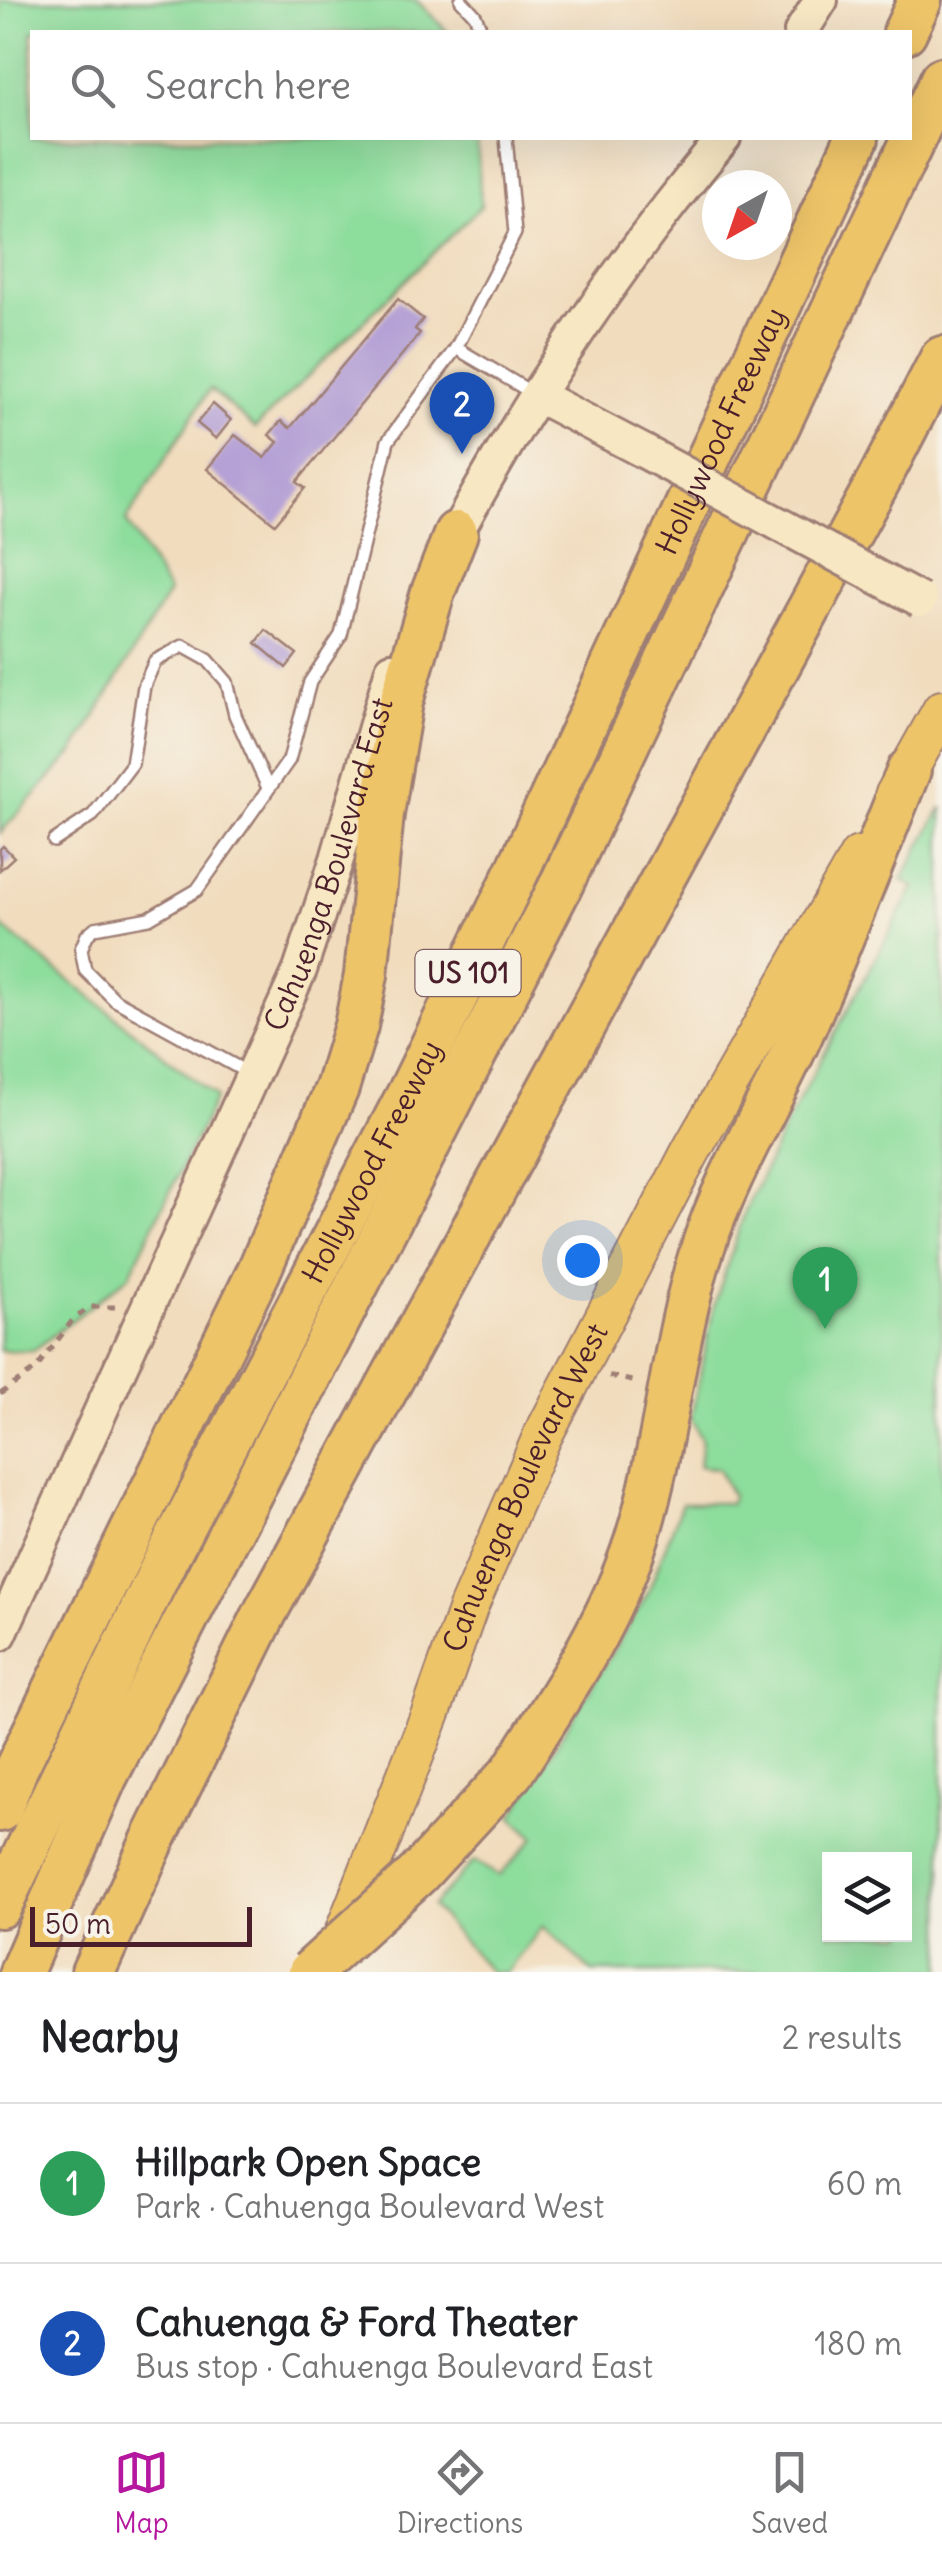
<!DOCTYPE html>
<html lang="en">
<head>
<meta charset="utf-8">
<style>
  :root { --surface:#fff; --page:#f2f2f2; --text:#202124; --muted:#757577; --line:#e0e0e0; --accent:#b5179e }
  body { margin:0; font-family:Delius,sans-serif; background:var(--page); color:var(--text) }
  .controls { position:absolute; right:30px; bottom:30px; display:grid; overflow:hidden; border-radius:0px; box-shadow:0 10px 40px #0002 }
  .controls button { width:90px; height:90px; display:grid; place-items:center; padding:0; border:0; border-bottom:2px solid var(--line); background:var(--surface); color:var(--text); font:50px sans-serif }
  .compass { position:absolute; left:702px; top:170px; width:90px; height:90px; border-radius:50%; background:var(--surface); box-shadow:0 10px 40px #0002; rotate:220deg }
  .scale { position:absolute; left:30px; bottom:25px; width:222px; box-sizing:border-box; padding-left:10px; border:5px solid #4a1f2b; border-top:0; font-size:28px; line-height:35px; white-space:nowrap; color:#4a1f2b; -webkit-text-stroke:8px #f7f3e8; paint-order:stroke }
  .you { position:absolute; left:582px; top:1260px; width:35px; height:35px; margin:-25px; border:8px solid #fff; border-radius:50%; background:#1a73e8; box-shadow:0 0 0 15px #1a73e833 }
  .badge { display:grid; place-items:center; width:65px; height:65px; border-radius:50%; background:var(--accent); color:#fff; font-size:32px; font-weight:700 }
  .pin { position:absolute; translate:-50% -82px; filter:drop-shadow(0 2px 5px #0008) }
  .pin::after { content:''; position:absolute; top:52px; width:35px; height:30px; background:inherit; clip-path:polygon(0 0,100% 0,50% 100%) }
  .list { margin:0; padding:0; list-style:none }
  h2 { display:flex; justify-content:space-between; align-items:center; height:130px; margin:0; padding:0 40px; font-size:42px }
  h2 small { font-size:32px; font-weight:400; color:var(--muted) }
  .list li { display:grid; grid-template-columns:65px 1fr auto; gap:30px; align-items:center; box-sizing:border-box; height:160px; padding:0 40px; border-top:2px solid var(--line) }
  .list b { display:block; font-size:38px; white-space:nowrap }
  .list p { margin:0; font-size:32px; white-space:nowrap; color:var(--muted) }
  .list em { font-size:32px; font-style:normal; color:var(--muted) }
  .icon { flex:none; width:55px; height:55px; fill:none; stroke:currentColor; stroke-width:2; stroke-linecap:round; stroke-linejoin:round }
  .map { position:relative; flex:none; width:942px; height:1972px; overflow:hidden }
  .search { position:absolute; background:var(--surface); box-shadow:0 10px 40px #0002; left:30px; right:30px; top:30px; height:110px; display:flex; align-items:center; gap:25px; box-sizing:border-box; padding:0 35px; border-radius:0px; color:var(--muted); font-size:38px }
  .sheet { height:450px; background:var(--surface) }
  nav { display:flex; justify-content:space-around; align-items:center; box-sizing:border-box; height:140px; border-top:2px solid var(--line); background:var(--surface); font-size:28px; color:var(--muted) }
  nav a { display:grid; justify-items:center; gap:5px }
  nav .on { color:var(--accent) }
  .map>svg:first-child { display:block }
</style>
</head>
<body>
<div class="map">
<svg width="942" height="1972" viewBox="0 0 942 1972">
  <rect width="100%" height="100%" fill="#f7f3e8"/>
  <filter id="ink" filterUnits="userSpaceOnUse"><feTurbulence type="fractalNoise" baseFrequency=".01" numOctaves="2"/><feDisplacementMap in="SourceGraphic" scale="20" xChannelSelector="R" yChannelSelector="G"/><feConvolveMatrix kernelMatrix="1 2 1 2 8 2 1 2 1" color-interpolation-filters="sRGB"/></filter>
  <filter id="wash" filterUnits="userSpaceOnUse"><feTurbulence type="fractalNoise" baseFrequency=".0048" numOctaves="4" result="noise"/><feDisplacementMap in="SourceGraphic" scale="40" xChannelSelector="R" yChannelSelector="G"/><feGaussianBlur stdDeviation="2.25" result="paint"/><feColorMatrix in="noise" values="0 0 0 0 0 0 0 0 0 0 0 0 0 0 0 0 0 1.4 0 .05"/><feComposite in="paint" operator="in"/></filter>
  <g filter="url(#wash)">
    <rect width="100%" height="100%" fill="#f1dcbd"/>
    <g fill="#8ddd9c" stroke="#6c7e64" stroke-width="2.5" fill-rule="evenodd">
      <polygon points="0,0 416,0 448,32 32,32 32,138 477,138 481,206 255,428 210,389 126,521 169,592 74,752 0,833"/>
      <path d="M942 807V1972H592L543 1926 507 1972H490L432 1906 474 1861 499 1876 534 1837 512 1817 647 1595 682 1503H730L732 1496 718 1469 699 1466 702 1440 691 1418 714 1306 744 1214 785 1126 914 887 902 880ZM830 1860H904V1934H830Z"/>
      <polygon points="0,925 216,1097 129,1276 34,1350 0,1351"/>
    </g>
    <g id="blocks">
      <g fill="#b5a1d5">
        <polygon points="398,299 423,319 415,329 420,333 297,482 305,488 275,524 207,469 235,435 265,458 278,442 269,435 281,421 290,428"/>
        <polygon points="213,404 231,420 216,439 197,423"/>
        <polygon points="266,630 297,654 286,668 256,643"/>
        <polygon points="3,846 14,857 0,870 0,849"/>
      </g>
    </g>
  </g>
  <g filter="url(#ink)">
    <use href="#blocks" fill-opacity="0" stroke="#9e7e74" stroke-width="2.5"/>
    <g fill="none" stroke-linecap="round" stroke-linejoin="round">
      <g stroke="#9e7e74" stroke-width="16">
        <g id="lane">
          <polyline points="461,0 475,15 482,32"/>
          <polyline points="456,348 534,394"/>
          <polyline points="54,841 93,815 132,764 144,686 155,661 183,646 208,660 227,682 235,715 268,788"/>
          <polyline points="250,1074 115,1000 85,970 81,949 87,935 95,928 149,918 197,890 289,760 310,682 341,635 388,441 456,348 515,233 506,138"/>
        </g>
      </g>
      <g stroke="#9e7e74" stroke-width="38">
        <g id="secondary">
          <polyline points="801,32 821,0"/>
          <polyline points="538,396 643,451"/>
          <path d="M446 552C524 406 618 264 724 138"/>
          <path id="s1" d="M0 1634 300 970 337 859 392 669"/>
        </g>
      </g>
      <g stroke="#9e7e74" stroke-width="42">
        <g id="primary">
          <polyline points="894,796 942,710"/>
          <path id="s2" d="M339 1946 431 1713 468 1608 542 1437 691 1151 859 856"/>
        </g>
      </g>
      <g stroke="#9e7e74" stroke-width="48">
        <g id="highway">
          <polyline points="905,32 920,0"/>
          <path d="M512 1772C560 1697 610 1624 637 1538 666 1445 672 1344 702 1250 727 1172 771 1104 803 1030 841 944 874 856 909 770"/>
          <polyline points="0,1810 16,1769 258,1273 337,1088 356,1026 366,975 382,814 401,702 433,592 456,533"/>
          <path id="s3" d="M0 1906 167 1557 410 1091 518 870 857 138"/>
          <polyline points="21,1972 105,1778 559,889 942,79"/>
          <polyline points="93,1972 153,1840 266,1611 880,478 942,358"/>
        </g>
      </g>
      <g stroke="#9e7e74" stroke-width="5" stroke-dasharray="8 8" stroke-linecap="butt">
        <polyline points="609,1376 637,1382"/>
        <polyline points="0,1394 36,1369 72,1321 90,1307 115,1307"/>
      </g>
      <use href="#lane" stroke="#fff" stroke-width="11"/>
      <use href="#secondary" stroke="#f8e7c3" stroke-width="32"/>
      <use href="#primary" stroke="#eec469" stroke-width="38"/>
      <use href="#highway" stroke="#eec469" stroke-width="42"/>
      <g stroke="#9e7e74" stroke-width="38" stroke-linecap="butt">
        <polyline id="secondary-bridge" points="643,451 920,600"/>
      </g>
      <g stroke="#9e7e74" stroke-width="48" stroke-linecap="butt">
        <polyline id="highway-bridge" points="310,1972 418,1874 512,1772"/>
      </g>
      <use href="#secondary-bridge" stroke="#f8e7c3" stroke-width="32"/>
      <use href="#highway-bridge" stroke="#eec469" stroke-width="42"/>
    </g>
  </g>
  <g text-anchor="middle" stroke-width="9" stroke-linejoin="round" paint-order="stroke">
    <rect fill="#f7f3e8" stroke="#7e5f64" stroke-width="2.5" x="415.5" y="950" width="105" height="46" rx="8"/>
    <g font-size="28" font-weight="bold" fill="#4a1f2b">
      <text x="468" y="983">US 101</text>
    </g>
    <g font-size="30" fill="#4a1f2b" stroke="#f7f3e8">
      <text dy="10" stroke="none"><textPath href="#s3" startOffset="1642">Hollywood Freeway</textPath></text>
      <text dy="10" stroke="none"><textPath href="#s1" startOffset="838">Cahuenga Boulevard East</textPath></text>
      <text dy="10" stroke="none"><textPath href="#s3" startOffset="832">Hollywood Freeway</textPath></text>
      <text dy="10" stroke="none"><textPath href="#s2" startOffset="495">Cahuenga Boulevard West</textPath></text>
    </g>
  </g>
</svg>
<div class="controls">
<button><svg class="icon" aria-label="layers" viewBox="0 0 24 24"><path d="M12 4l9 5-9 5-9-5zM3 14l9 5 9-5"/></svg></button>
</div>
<svg class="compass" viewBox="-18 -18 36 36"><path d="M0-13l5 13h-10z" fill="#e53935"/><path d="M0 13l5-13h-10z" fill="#757577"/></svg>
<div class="scale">50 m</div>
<div class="you"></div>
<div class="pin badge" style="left:825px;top:1329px;background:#2e9e5b">1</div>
<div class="pin badge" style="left:462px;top:454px;background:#1a4fb4">2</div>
<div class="search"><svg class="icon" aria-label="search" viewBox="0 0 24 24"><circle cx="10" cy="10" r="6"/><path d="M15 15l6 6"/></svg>Search here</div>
</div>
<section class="sheet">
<h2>Nearby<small>2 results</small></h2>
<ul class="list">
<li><span class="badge" style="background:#2e9e5b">1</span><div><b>Hillpark Open Space</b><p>Park · Cahuenga Boulevard West</p></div><em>60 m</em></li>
<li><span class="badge" style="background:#1a4fb4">2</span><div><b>Cahuenga &amp; Ford Theater</b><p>Bus stop · Cahuenga Boulevard East</p></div><em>180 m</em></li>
</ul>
</section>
<nav>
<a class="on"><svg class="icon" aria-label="map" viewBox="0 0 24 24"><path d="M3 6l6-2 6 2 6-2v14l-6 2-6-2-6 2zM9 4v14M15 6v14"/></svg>Map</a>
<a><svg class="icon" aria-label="directions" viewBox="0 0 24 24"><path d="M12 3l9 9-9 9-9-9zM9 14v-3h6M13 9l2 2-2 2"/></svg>Directions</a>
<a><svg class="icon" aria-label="saved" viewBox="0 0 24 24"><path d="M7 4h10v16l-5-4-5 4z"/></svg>Saved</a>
</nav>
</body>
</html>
